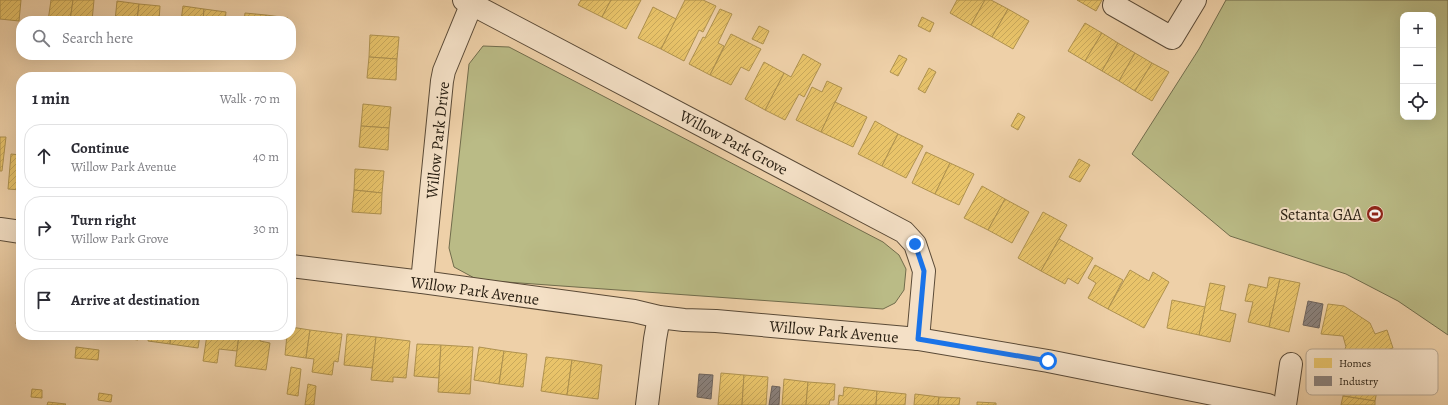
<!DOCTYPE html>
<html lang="en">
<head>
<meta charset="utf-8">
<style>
  :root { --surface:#fff; --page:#f7f7f7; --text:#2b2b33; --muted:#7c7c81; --line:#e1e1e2 }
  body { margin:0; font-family:Alegreya,serif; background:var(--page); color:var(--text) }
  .controls { position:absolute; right:12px; top:12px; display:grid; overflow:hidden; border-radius:8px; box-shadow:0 4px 16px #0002 }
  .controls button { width:36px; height:36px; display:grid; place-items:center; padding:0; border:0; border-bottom:1px solid var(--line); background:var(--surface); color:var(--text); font:20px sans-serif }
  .stop { position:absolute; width:12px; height:12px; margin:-9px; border:3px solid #1a73e8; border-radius:50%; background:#fff }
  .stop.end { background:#1a73e8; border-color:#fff; box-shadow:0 1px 4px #0008 }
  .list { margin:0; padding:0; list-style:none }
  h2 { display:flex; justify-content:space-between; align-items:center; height:52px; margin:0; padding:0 16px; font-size:17px }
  h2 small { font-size:13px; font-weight:400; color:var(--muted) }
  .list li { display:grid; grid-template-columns:26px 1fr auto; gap:12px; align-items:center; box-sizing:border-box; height:64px; margin:0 8px 8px; padding:0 8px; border:1px solid var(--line); border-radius:16px }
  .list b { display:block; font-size:15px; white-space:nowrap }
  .list p { margin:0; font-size:13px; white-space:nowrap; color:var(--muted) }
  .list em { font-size:13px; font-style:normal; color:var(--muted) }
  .icon { flex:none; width:22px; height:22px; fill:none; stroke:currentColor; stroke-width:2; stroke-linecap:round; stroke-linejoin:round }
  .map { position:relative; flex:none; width:1448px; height:405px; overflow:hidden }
  .search { position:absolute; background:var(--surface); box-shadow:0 4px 16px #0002; left:16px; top:16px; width:280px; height:44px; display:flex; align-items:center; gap:10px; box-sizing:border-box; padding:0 14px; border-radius:16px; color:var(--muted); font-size:15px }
  .panel { position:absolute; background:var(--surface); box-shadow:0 4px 16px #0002; left:16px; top:72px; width:280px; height:268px; border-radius:16px }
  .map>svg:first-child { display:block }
</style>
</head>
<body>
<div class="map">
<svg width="1448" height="405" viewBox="0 0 1448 405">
  <defs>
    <pattern id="homes-hatch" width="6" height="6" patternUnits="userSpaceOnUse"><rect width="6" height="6" fill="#e9c46a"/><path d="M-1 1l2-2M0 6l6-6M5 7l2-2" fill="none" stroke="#c8a85b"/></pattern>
    <pattern id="industry-hatch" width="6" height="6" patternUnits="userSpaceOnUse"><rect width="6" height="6" fill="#8a817c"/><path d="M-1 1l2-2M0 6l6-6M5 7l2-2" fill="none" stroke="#716964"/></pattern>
  </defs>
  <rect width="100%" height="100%" fill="#eed0a8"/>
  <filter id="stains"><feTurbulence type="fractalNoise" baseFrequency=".005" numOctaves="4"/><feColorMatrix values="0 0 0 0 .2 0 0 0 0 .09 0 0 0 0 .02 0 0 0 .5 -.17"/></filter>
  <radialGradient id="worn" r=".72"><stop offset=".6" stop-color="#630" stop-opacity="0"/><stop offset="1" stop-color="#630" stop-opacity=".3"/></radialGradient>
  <g fill="#babb86" stroke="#716c4c" fill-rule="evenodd">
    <path d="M1226 0H1448V335L1398 301 1346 274 1230 236 1132 154 1199 49ZM1403 15H1433V117H1403Z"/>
    <polygon points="483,46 509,47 883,242 899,255 906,269 904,290 895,303 883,309 478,280 454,267 449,248 469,64"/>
  </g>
  <g fill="url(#homes-hatch)" stroke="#af924f">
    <polygon points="0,0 21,0 19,21 0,19"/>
    <polygon points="51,0 73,0 70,21 48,21"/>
    <polygon points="73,0 94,0 92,21 70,21"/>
    <polygon points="581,0 611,0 602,17 578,5"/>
    <polygon points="611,0 641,0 626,29 602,17"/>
    <polygon points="685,0 703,0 716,6 703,32 699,30 684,61 661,49"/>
    <polygon points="957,0 985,0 971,25 950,13"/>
    <polygon points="985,0 991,0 1008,9 992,37 971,25"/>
    <polygon points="1077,0 1102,0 1096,11"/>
    <polygon points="117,1 139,4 137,21 115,21"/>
    <polygon points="139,4 160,6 159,21 137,21"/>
    <polygon points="183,6 204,9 203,21 181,21"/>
    <polygon points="653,7 676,19 661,49 638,38"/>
    <polygon points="204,9 226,12 225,21 203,21"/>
    <polygon points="720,9 732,14 718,43 724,46 710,75 689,64 703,37 705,38"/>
    <polygon points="1008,9 1029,21 1013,49 992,37"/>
    <polygon points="245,13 266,15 266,21 244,21"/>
    <polygon points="266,15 288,18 288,21 266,21"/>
    <polygon points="922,17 934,23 930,32 918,26"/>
    <polygon points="1085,23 1102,33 1085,61 1068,51"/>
    <polygon points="759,26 769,31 763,44 752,39"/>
    <polygon points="1102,33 1118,43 1102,71 1085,61"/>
    <polygon points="731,34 761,49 749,71 741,67 731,85 710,75"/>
    <polygon points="370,35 399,37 397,59 369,57"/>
    <polygon points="1118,43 1135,53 1119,81 1102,71"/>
    <polygon points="1135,53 1152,63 1135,91 1119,81"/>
    <polygon points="803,54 821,64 804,97 799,94 785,120 765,110 784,73 791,77"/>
    <polygon points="899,55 907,59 898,76 890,72"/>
    <polygon points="369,57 397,59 396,80 367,78"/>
    <polygon points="764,62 784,73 765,110 745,99"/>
    <polygon points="1152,63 1169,72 1152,101 1135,91"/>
    <polygon points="929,68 936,72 925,93 918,89"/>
    <polygon points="827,81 842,88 821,132 796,120 812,87 822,92"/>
    <polygon points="835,102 867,117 853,147 821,132"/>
    <polygon points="363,104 391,107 389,128 361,126"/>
    <polygon points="1018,113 1025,117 1018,130 1011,126"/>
    <polygon points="875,121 898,134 882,166 858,154"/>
    <polygon points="361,126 389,128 388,150 359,147"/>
    <polygon points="898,134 923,146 906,178 882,166"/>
    <polygon points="0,137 6,137 2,171 0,171"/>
    <polygon points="926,152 950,163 935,194 912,183"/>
    <polygon points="11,154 21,155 21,190 8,189"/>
    <polygon points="1079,159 1090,165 1080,182 1069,177"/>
    <polygon points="950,163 974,174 959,205 935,194"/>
    <polygon points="355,169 384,171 382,193 354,190"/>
    <polygon points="982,186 1005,199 988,230 964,218"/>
    <polygon points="354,190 382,193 381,214 352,212"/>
    <polygon points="1005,199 1029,212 1012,243 988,230"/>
    <polygon points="1043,212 1067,225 1041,271 1018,258"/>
    <polygon points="1059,239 1093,258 1078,284 1068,278 1065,284 1041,271"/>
    <polygon points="1095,265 1123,280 1108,309 1088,298 1096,283 1088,278"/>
    <polygon points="1130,270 1149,281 1153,272 1169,282 1144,328 1108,309"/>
    <polygon points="1269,277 1280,279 1269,327 1248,322 1253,302 1245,301 1249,284 1267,288"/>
    <polygon points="1280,279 1300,283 1289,332 1269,327"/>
    <polygon points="1210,283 1225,286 1220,310 1236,314 1230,342 1199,335"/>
    <polygon points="21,296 21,325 16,324"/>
    <polygon points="1172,300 1205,307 1199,335 1167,328"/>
    <polygon points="1328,304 1344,306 1370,323 1375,334 1387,330 1393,348 1351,361 1350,357 1348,358 1345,348 1346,347 1343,336 1321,334"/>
    <polygon points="291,327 310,330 306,358 285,355 287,335 291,335"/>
    <polygon points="310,330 342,334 338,362 334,361 332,375 312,372 314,359 306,358"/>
    <polygon points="347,334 376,337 373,368 344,365"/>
    <polygon points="104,335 139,335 138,340"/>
    <polygon points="149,335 171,335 170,344 148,341"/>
    <polygon points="171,335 200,335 198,348 170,344"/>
    <polygon points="207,335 239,335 237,351 219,349 217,363 203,361"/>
    <polygon points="239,335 261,335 260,341 270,343 266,370 235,366"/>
    <polygon points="376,337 410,341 406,378 393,377 393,382 371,380"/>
    <polygon points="417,344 441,345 439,378 414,376"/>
    <polygon points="441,345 473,347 470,394 438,392"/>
    <polygon points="76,347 99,350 98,360 75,358"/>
    <polygon points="479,347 504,351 499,384 474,380"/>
    <polygon points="504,351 527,354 523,387 499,384"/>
    <polygon points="546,357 572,360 567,395 541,391"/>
    <polygon points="572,360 602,365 598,399 567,395"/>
    <polygon points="291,367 301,369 298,396 287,394"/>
    <polygon points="1371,368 1381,370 1375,401 1343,396 1347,374 1369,378"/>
    <polygon points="721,373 744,375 742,405 718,405"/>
    <polygon points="744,375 768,377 766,405 742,405"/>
    <polygon points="784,379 808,382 806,405 782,405"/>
    <polygon points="808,382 835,384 834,400 830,400 829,405 806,405"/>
    <polygon points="308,384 316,386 314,405 305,405"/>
    <polygon points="844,387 877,391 876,405 838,405 839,395 843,396"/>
    <polygon points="32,389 42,390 42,398 31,397"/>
    <polygon points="877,391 906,394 905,405 876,405"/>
    <polygon points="99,393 112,395 111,402 98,400"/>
    <polygon points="915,394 939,397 938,405 914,405"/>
    <polygon points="1343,396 1375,401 1375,405 1341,405"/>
    <polygon points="939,397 960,398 959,405 938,405"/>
    <polygon points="48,402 66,404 65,405 47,405"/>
    <polygon points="977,402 996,403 996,405 977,405"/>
  </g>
  <g fill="url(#industry-hatch)" stroke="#6d635c">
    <polygon points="1308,301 1323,304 1319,328 1303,325"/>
    <polygon points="699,374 713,375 711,399 697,397"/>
    <polygon points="772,386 780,387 779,405 769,405"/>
  </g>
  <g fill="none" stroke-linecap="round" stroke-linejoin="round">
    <g stroke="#5a4a37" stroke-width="24">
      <g id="street">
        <polyline points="464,0 904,232 915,244 924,271 918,339"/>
        <polyline points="1114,5 1172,38 1195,0"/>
        <polyline points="0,229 21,232"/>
        <polyline points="291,266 422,282 634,311 659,317 684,320 716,321 918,339 1048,361 1268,405"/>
        <polyline points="422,282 442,81 444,71 472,3"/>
        <polyline points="647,405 655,339 659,317"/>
        <polyline points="1285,405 1291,364"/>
      </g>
    </g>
    <use href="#street" stroke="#f4e0c6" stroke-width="22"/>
  </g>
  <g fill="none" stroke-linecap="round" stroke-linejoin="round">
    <polyline stroke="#1a73e8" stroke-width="5" points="915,244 924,271 918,339 1048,361"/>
  </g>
  <defs>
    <g id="stadium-disc" transform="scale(0.9)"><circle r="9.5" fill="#8f2418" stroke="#f4e0c6"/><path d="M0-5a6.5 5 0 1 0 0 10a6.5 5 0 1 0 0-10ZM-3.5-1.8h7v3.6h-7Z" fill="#fff"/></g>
  </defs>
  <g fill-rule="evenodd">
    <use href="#stadium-disc" x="1375" y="214"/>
  </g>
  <g text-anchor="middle" stroke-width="4" stroke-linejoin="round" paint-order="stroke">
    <g font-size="16" fill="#281e11" stroke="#f4e0c6">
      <text transform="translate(437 140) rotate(-84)" y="6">Willow Park Drive</text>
      <text transform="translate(734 142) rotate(28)" y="6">Willow Park Grove</text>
      <text transform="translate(475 290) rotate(8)" y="6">Willow Park Avenue</text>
      <text transform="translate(834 331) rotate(5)" y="6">Willow Park Avenue</text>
    </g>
    <g font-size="16" fill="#281e11" stroke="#f4e0c6" text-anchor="end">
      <text x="1362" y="220">Setanta GAA</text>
    </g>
  </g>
  <rect x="1306" y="349" width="132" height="46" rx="6" fill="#f4e0c6" stroke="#b7a690" stroke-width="1"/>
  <rect x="1314" y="358" width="18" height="10" fill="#e9c46a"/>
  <rect x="1314" y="376" width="18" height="10" fill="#8a817c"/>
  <g font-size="11" fill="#281e11">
    <text x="1339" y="367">Homes</text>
    <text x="1339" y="385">Industry</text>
  </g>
  <rect width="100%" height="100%" filter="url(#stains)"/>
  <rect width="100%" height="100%" fill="url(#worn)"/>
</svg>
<div class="controls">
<button>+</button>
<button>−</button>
<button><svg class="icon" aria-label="locate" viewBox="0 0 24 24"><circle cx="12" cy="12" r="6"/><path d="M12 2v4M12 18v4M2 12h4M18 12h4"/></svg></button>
</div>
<div class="stop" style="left:1048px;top:361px"></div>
<div class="stop end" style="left:915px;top:244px"></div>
<div class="search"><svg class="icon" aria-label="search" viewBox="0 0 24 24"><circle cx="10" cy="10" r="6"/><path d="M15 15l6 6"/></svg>Search here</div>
<section class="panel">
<h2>1 min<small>Walk · 70 m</small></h2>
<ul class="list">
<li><svg class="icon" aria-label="ahead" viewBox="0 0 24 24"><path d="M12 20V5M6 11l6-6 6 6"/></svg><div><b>Continue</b><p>Willow Park Avenue</p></div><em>40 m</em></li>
<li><svg class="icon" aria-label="right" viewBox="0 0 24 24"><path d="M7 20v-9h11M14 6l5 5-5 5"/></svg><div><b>Turn right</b><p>Willow Park Grove</p></div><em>30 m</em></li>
<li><svg class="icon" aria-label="arrive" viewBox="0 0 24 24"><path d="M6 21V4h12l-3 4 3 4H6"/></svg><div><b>Arrive at destination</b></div></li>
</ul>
</section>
</div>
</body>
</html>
